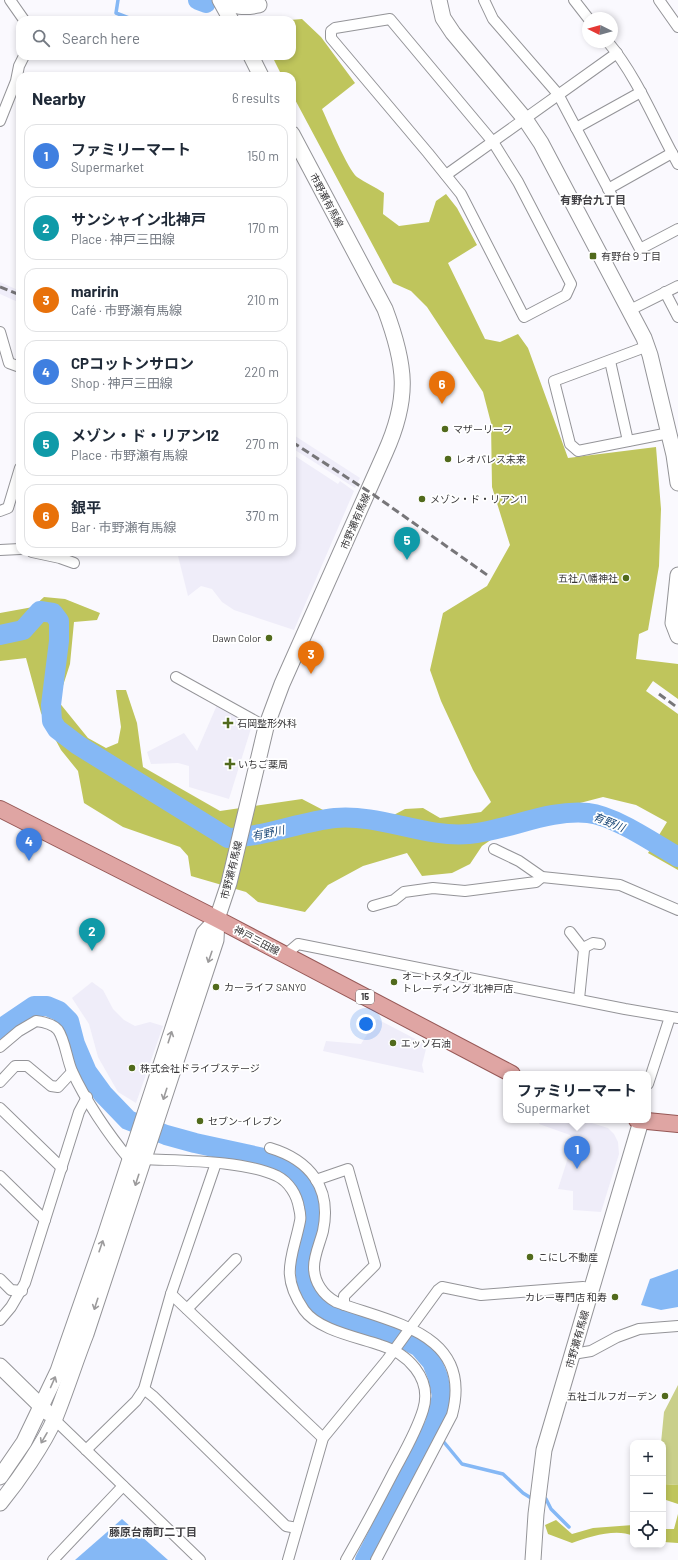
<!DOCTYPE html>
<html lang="en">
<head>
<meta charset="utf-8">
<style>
  :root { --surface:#fff; --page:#f2f2f3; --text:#1f2937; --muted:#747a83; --line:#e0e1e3; --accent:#b45309 }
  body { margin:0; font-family:Barlow,"Noto Sans JP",sans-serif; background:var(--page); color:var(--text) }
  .controls { position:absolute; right:12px; bottom:12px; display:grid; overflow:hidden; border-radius:8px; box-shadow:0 2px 6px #0003 }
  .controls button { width:36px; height:36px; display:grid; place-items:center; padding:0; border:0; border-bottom:1px solid var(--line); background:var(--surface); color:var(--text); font:20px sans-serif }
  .compass { position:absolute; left:582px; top:12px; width:36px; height:36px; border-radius:50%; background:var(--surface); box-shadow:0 2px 6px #0003; rotate:275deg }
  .you { position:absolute; left:366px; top:1024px; width:14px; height:14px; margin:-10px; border:3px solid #fff; border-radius:50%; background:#1a73e8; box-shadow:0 0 0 6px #1a73e833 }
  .badge { display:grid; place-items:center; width:26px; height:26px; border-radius:50%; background:var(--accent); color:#fff; font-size:13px; font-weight:700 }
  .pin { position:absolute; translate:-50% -33px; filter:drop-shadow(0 1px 2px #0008) }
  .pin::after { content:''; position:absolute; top:21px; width:14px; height:12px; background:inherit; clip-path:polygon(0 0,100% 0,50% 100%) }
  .popup { position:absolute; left:503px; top:1071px; width:148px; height:52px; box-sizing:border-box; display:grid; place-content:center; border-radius:8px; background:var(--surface); filter:drop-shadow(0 1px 3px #0005); font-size:13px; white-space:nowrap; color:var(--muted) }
  .popup b { font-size:15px; color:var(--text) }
  .popup::after { content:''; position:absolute; left:50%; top:100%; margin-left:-8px; border:8px solid transparent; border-top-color:var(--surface) }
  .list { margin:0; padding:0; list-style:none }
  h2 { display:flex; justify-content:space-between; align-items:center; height:52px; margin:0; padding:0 16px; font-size:17px }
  h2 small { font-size:13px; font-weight:400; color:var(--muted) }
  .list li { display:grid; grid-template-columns:26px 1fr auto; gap:12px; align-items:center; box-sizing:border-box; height:64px; margin:0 8px 8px; padding:0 8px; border:1px solid var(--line); border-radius:12px }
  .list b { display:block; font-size:15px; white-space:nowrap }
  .list p { margin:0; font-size:13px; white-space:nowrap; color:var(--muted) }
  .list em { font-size:13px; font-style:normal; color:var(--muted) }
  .icon { flex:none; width:22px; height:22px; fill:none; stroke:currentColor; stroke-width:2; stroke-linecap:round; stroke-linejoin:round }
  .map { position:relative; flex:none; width:678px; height:1560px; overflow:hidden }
  .search { position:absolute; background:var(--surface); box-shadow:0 2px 6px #0003; left:16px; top:16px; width:280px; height:44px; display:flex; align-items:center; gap:10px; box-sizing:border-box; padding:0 14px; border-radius:12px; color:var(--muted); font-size:15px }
  .panel { position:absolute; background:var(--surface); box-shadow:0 2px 6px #0003; left:16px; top:72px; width:280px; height:484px; border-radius:12px }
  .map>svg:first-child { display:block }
</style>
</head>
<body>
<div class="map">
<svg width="678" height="1560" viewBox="0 0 678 1560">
  <rect width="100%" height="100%" fill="#faf9fe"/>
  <g fill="#efedf9">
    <polygon points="0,282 20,291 20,303 0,294"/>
    <polygon points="292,434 360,478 355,488 292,448"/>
    <polygon points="292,454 338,484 340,481 354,491 294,630 234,610 222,602 212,589 201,586 188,596 177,552 292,552"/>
    <polygon points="217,705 253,722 229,799 189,787 189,766 178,763 151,764 147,752 184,733 197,751"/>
    <polygon points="92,982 103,990 113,1009 124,1020 135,1026 150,1022 163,1026 136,1103 118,1092 98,1057 89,1024 72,998"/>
    <polygon points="377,1019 427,1045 422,1065 424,1073 323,1051 326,1041 361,1044"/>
    <polygon points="540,1120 582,1120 608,1128 614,1134 618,1142 619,1154 601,1212 573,1210 573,1191 558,1189 573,1142 570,1135 539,1124"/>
  </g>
  <polygon fill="#c9cf8a" points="678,1385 678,1485 663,1484 663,1443 661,1443 664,1412"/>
  <g fill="#bfc55c">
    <path d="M302 19 321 37 355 83 322 109C328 122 348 170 357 177 366 183 375 187 384 193L383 214 399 226 429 222 436 201 446 194 457 208 477 245 448 263 485 339 500 342 518 334 528 348 568 458 656 447 661 509 659 566 648 630 639 634 636 659 678 664V699L653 681 646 691 678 714V870L648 853 667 822 636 805 603 797 557 809 537 827 498 835 482 846 470 864 452 873 422 876 407 853 363 866 328 885 305 912 258 902 246 892 191 876 188 856 180 847 123 827 84 803 78 771 61 750 41 713 26 658 0 661V613L33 607 44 597 65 599 100 613 97 620 74 622 70 664 58 701 88 738 106 748 118 743 121 727 116 690H126L137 723 143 767 220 811 302 799 348 823 375 825 405 809 423 808 440 818 481 812 491 802 473 770 441 701 430 670 443 613 487 586 510 545 492 487 491 423 483 392 427 307 411 291 393 283 292 94V76H282L272 56H292V20H290Z"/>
    <polygon points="663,1484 678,1485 678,1504 663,1499"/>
    <polygon points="678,1514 678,1543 663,1542 663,1529 674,1529"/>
    <path d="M556 1520 572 1534 593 1528 633 1525V1536C616 1528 589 1537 572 1543L548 1534 545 1525Z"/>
  </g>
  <g fill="#85b8f5">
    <polygon points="678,1269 678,1307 661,1310 641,1305 650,1279"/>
    <polygon points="122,1519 168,1560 75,1560"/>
  </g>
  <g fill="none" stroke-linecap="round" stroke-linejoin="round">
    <g stroke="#85b8f5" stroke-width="3.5">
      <polyline points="118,0 116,13 134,20"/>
      <polyline points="435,1424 438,1433"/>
      <polyline points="443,1441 462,1464 503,1474 523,1493 531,1498"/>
      <polyline points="546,1499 551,1509 569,1527"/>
    </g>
    <g stroke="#85b8f5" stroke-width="20">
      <polyline points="198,0 206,3"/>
      <path d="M0 635 23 630 40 611 53 613 59 621V641L51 705 52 721 57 729 78 745 228 838C265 837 299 822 335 818 381 814 424 838 469 834 509 830 549 809 588 813 615 816 654 843 678 857"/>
      <polyline points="0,1029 34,1006 47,1006 59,1011 69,1021 75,1044 87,1072 103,1094 128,1120 166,1135 195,1143 282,1162 301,1177 310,1198 313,1218 305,1267 307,1286 318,1305 337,1316 396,1335 419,1347 432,1362 438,1377 442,1396 435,1424 365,1560"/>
    </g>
    <g stroke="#949498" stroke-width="12">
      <g id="street">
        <polyline points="10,0 24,20"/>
        <polyline points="484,0 493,19 558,94 640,249 678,229"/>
        <polyline points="574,0 588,18"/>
        <polyline points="659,0 678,27"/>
        <polygon points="390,19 493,142 518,182 571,284 566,295 524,317 461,194 428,153 331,38 331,31 335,28"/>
        <path d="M608 42C638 78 655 123 678 164"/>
        <polyline points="0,121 16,81 19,66 24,56"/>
        <polyline points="576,128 641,92"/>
        <polyline points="446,175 617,53"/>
        <polyline points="608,189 672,153"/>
        <polyline points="665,292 678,317"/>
        <polyline points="630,310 678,286"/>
        <polyline points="0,332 9,363 20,367"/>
        <polyline points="648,346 554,381 570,444 578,451 669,433"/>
        <polyline points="610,361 628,441"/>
        <polyline points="0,511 8,508 20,468"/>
        <polyline points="0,550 20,549"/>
        <polyline points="32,552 60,558 74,563"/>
        <polyline points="176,677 266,727"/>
        <polyline points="494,849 519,861 542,877 620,885 678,910"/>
        <polyline points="373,906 394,900 404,892 433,888 465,891 536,882 542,877"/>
        <polyline points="570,932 584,950 579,999"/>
        <polyline points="583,948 593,943 600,944"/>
        <polyline points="285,955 298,944 625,1009 678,1018"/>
        <path d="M0 1047 19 1031 36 1021C44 1022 53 1024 58 1030 65 1040 67 1060 72 1071 85 1100 109 1135 129 1159"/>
        <polyline points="0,1082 15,1066 27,1066 51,1086 58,1087 72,1072"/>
        <polyline points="648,1084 670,1017"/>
        <polyline points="0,1108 62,1168"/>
        <path d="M270 1148C310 1160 332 1188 323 1231 320 1243 314 1255 314 1267 314 1282 323 1295 336 1302 392 1323 474 1333 452 1415L376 1560"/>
        <path d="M144 1159C182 1161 242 1160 277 1176 289 1182 297 1195 299 1208 300 1212 301 1217 300 1221 293 1257 279 1274 304 1310 318 1330 357 1337 380 1345 407 1353 433 1378 423 1410 416 1433 403 1454 392 1475 377 1504 362 1532 346 1560"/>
        <polyline points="0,1176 45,1220"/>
        <polyline points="316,1180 348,1169 375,1265 344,1296 344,1305"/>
        <polyline points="0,1279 11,1290 22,1291"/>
        <polyline points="171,1294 323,1438"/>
        <polyline points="187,1309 236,1259"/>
        <polyline points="0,1320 11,1307 25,1283 79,1112 87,1097"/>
        <polyline points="573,1354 591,1351 617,1337 639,1329 678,1326"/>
        <polyline points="144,1389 154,1397 286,1526 297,1528"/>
        <polyline points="54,1419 200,1560"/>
        <polyline points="86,1450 136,1401 144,1389 171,1294 216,1163"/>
        <polyline points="53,1560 123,1486"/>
        <polyline points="288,1560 323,1438 387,1360 438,1290 442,1287 481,1295 583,1287 592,1289"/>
      </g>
    </g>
    <g stroke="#949498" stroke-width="17">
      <g id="secondary">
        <polyline points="220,0 231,20"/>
        <path d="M221 0C235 7 244 8 259 5"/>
        <polyline points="439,0 443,18 453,33 525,119 541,143 644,338 650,355 674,455 678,483"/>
        <polyline points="251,56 261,76"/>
        <polyline points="678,575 673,623 678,636"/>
        <polyline points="0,1366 48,1413"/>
        <polyline points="0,1477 24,1442 58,1371 105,1236 204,933 217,919"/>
        <path d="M0 1503C18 1481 44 1444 55 1418 66 1391 75 1362 86 1334L216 940 217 919 229 883 266 727 282 684 385 453C410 398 406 365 385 309L292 134"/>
        <polyline points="533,1560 536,1514 544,1450 641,1121"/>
      </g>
    </g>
    <g stroke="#965856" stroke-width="18">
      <g id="primary">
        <polyline points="0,809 217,919 512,1074"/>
        <polyline points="637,1120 678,1124"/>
      </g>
    </g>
    <use href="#street" stroke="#fff" stroke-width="10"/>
    <use href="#secondary" stroke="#fff" stroke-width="15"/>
    <use href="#primary" stroke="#dfa5a3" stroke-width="16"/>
    <g stroke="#777679" stroke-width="3" stroke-dasharray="8 4" stroke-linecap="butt">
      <polyline points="0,287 20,295"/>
      <polyline points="292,442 374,495 490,577"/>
      <polyline points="659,694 678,708"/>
    </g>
  </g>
  <defs><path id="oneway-shaft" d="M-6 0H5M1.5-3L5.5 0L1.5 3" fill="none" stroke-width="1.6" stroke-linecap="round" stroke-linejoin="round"/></defs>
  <g stroke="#9c9b9c">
    <use href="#oneway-shaft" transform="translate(210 957) rotate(109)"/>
    <use href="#oneway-shaft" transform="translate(170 1037) rotate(-72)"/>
    <use href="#oneway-shaft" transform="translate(165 1094) rotate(108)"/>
    <use href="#oneway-shaft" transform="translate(137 1180) rotate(108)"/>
    <use href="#oneway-shaft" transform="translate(101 1246) rotate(-71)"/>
    <use href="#oneway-shaft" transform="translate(96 1304) rotate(108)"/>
    <use href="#oneway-shaft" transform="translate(53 1382) rotate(-66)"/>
    <use href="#oneway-shaft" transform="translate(44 1438) rotate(120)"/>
  </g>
  <g fill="#516a1c" stroke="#fff" stroke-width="1.5">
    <rect x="589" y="252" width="8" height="8" rx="2"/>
    <circle cx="445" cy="429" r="4"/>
    <circle cx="448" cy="459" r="4"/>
    <circle cx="422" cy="499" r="4"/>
    <circle cx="626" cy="578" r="4"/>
    <circle cx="269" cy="638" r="4"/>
    <path d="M226 717h4v4h4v4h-4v4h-4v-4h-4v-4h4z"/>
    <path d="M228 758h4v4h4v4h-4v4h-4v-4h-4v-4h4z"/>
    <circle cx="394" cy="982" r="4"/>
    <circle cx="216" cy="987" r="4"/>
    <circle cx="393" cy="1043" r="4"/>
    <circle cx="132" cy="1068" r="4"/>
    <circle cx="200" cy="1121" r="4"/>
    <circle cx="530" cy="1257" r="4"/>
    <circle cx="615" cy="1297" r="4"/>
    <circle cx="665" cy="1396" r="4"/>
  </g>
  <g text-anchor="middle" stroke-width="3.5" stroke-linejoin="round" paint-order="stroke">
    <rect fill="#fff" stroke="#747374" stroke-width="1" x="356" y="990" width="18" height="14" rx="3"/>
    <g font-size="9" font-weight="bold" fill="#383739">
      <text x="365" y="1000">15</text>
    </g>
    <g font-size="10" fill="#383739" stroke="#fff">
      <text transform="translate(327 200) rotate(62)" y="4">市野瀬有馬線</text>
      <text transform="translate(355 521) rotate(-67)" y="4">市野瀬有馬線</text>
      <text transform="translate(231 870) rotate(-76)" y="4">市野瀬有馬線</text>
      <text transform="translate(257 940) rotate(28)" y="4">神戸三田線</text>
      <text transform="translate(577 1339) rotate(-74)" y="4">市野瀬有馬線</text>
    </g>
    <g font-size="10" fill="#383739" stroke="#fff" text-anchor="start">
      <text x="601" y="260">有野台９丁目</text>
      <text x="453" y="433">マザーリーフ</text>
      <text x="456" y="463">レオパレス未来</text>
      <text x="430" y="503">メゾン・ド・リアン11</text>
      <text x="618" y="582" text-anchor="end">五社八幡神社</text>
      <text x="261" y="642" text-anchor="end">Dawn Color</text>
      <text x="237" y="727">石岡整形外科</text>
      <text x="238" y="768">いちご薬局</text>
      <text x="402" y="980">オートスタイル<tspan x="402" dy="12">トレーディング 北神戸店</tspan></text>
      <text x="224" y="991">カーライフ SANYO</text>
      <text x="401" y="1047">エッソ石油</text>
      <text x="140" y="1072">株式会社ドライブステージ</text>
      <text x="208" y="1125">セブン-イレブン</text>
      <text x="538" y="1261">こにし不動産</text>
      <text x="607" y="1301" text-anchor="end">カレー専門店 和寿</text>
      <text x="657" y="1400" text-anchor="end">五社ゴルフガーデン</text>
    </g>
    <g font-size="11" font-weight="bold" fill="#424145" stroke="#fff">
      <text x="593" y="204">有野台九丁目</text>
      <text x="153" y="1536">藤原台南町二丁目</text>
    </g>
    <g font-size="11" font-style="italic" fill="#194676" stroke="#fff">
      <text transform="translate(609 822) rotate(22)" y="4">有野川</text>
      <text transform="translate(268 833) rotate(-12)" y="4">有野川</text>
    </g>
  </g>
</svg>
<div class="controls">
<button>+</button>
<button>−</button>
<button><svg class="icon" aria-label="locate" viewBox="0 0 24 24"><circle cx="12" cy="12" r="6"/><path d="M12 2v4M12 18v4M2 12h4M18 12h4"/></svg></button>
</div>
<svg class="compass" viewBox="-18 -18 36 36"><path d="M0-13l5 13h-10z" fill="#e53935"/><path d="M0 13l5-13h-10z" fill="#747a83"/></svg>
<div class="you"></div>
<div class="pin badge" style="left:577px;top:1169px;background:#3f7fe0">1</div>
<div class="popup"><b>ファミリーマート</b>Supermarket</div>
<div class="pin badge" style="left:92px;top:951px;background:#0f9aa8">2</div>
<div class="pin badge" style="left:311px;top:674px;background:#e8710a">3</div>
<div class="pin badge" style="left:29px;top:861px;background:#3f7fe0">4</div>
<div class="pin badge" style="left:407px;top:560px;background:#0f9aa8">5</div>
<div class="pin badge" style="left:442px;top:404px;background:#e8710a">6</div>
<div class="search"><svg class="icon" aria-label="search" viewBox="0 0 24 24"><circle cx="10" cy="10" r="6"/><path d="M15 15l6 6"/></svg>Search here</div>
<section class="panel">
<h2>Nearby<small>6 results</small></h2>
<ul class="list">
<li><span class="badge" style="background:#3f7fe0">1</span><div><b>ファミリーマート</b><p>Supermarket</p></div><em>150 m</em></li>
<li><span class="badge" style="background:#0f9aa8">2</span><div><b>サンシャイン北神戸</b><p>Place · 神戸三田線</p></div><em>170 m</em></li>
<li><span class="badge" style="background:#e8710a">3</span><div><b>maririn</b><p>Café · 市野瀬有馬線</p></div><em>210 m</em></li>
<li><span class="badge" style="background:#3f7fe0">4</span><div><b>CPコットンサロン</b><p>Shop · 神戸三田線</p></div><em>220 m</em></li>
<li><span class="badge" style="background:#0f9aa8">5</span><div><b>メゾン・ド・リアン12</b><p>Place · 市野瀬有馬線</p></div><em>270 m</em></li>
<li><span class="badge" style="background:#e8710a">6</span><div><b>銀平</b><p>Bar · 市野瀬有馬線</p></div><em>370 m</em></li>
</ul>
</section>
</div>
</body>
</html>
